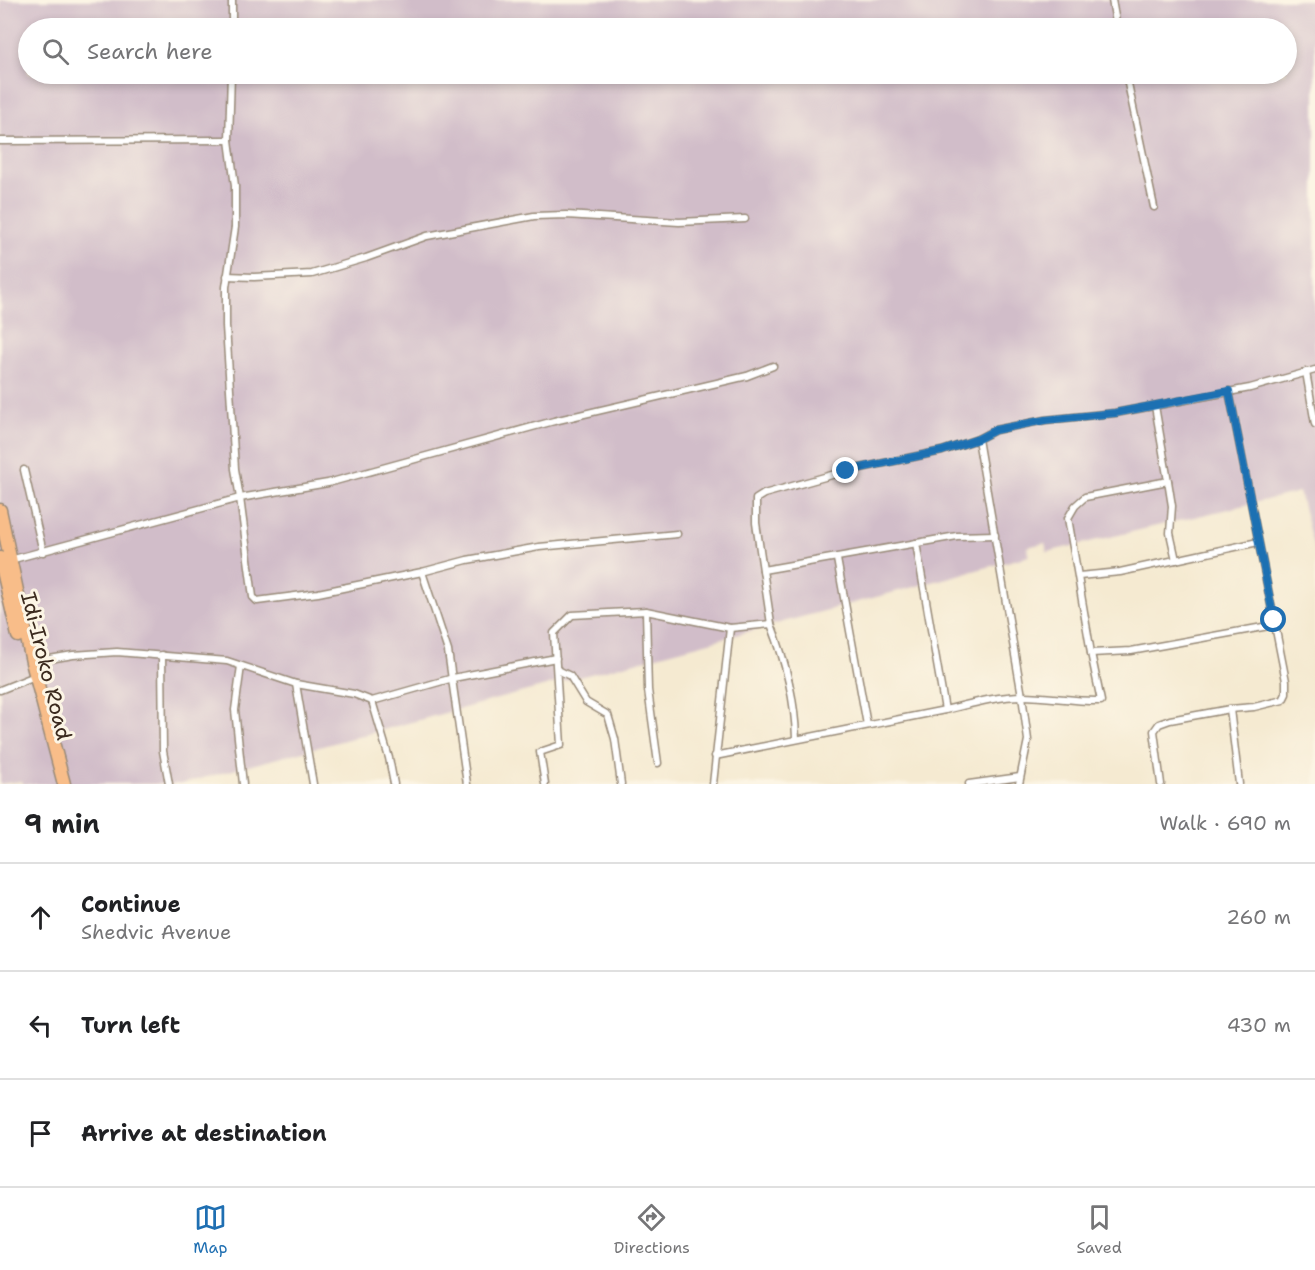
<!DOCTYPE html>
<html lang="en">
<head>
<meta charset="utf-8">
<style>
  :root { --surface:#fff; --page:#f2f2f2; --text:#202124; --muted:#757577; --line:#e0e0e0; --accent:#1f6fb2 }
  body { margin:0; font-family:"Shantell Sans",sans-serif; background:var(--page); color:var(--text) }
  .stop { position:absolute; width:18px; height:18px; margin:-14px; border:4px solid #1f6fb2; border-radius:50%; background:#fff }
  .stop.end { background:#1f6fb2; border-color:#fff; box-shadow:0 2px 6px #0008 }
  .list { margin:0; padding:0; list-style:none }
  h2 { display:flex; justify-content:space-between; align-items:center; height:78px; margin:0; padding:0 24px; font-size:26px }
  h2 small { font-size:20px; font-weight:400; color:var(--muted) }
  .list li { display:grid; grid-template-columns:39px 1fr auto; gap:18px; align-items:center; box-sizing:border-box; height:108px; padding:0 24px; border-top:2px solid var(--line) }
  .list b { display:block; font-size:22px; white-space:nowrap }
  .list p { margin:0; font-size:20px; white-space:nowrap; color:var(--muted) }
  .list em { font-size:20px; font-style:normal; color:var(--muted) }
  .icon { flex:none; width:33px; height:33px; fill:none; stroke:currentColor; stroke-width:2; stroke-linecap:round; stroke-linejoin:round }
  .map { position:relative; flex:none; width:1315px; height:784px; overflow:hidden }
  .search { position:absolute; background:var(--surface); box-shadow:0 3px 9px #0003; left:18px; right:18px; top:18px; height:66px; display:flex; align-items:center; gap:15px; box-sizing:border-box; padding:0 21px; border-radius:33px; color:var(--muted); font-size:22px }
  .sheet { height:402px; background:var(--surface) }
  nav { display:flex; justify-content:space-around; align-items:center; box-sizing:border-box; height:84px; border-top:2px solid var(--line); background:var(--surface); font-size:16px; color:var(--muted) }
  nav a { display:grid; justify-items:center; gap:3px }
  nav .on { color:var(--accent) }
  .map>svg:first-child { display:block }
</style>
</head>
<body>
<div class="map">
<svg width="1315" height="784" viewBox="0 0 1315 784">
  <rect width="100%" height="100%" fill="#fcf5e5"/>
  <filter id="ink" filterUnits="userSpaceOnUse"><feTurbulence type="fractalNoise" baseFrequency=".0167" numOctaves="2"/><feDisplacementMap in="SourceGraphic" scale="12" xChannelSelector="R" yChannelSelector="G"/><feConvolveMatrix kernelMatrix="1 2 1 2 8 2 1 2 1" color-interpolation-filters="sRGB"/></filter>
  <filter id="wash" filterUnits="userSpaceOnUse"><feTurbulence type="fractalNoise" baseFrequency=".008" numOctaves="4" result="noise"/><feDisplacementMap in="SourceGraphic" scale="24" xChannelSelector="R" yChannelSelector="G"/><feGaussianBlur stdDeviation="1.35" result="paint"/><feColorMatrix in="noise" values="0 0 0 0 0 0 0 0 0 0 0 0 0 0 0 0 0 1.4 0 .05"/><feComposite in="paint" operator="in"/></filter>
  <g filter="url(#wash)">
    <rect width="100%" height="100%" fill="#f5ead1"/>
    <path fill="#d1bdc9" fill-rule="evenodd" d="M0 0H1315V552L1299 492 1047 552 1045 543 1027 547 1029 556 181 784H23L22 781 0 784ZM28 28H1286V74H28Z"/>
  </g>
  <g filter="url(#ink)">
    <g fill="none" stroke-linecap="round" stroke-linejoin="round">
      <g stroke="#988a78" stroke-width="9">
        <g id="street">
          <polyline points="1112,0 1117,28"/>
          <polyline points="232,28 232,0"/>
          <polyline points="231,74 229,140 235,186 235,227 226,287 226,326 235,469 240,498 253,597 257,601 318,593 422,572"/>
          <polyline points="1126,74 1154,207"/>
          <polyline points="0,141 229,140"/>
          <polyline points="227,276 254,277 312,274 366,258 427,236 534,216 566,215 679,222 745,219"/>
          <polyline points="1306,372 1315,424"/>
          <polyline points="978,439 1022,696 1028,740 1019,784"/>
          <polyline points="24,470 43,552"/>
          <polyline points="1168,481 1172,506 1170,533 1176,560"/>
          <polyline points="916,543 945,710"/>
          <polyline points="837,559 867,725"/>
          <polyline points="10,560 240,498 328,483 554,421 747,376 773,366"/>
          <polyline points="763,570 957,536 995,535"/>
          <polyline points="1079,576 1120,572 1258,542"/>
          <polyline points="646,611 648,690 658,763"/>
          <polyline points="771,624 756,523 756,499 764,494 846,471 942,451 978,439 995,430 1045,420 1115,413 1250,388 1315,370"/>
          <polyline points="1091,653 1131,651 1274,625"/>
          <polyline points="162,655 163,751 169,784"/>
          <polyline points="32,662 73,655 117,652 227,661 296,684 354,694 372,701 453,678 556,658"/>
          <polyline points="241,666 235,710 243,784"/>
          <polyline points="558,670 570,676 586,702 608,715 615,739 621,784"/>
          <polyline points="296,684 313,784"/>
          <polyline points="0,690 30,678"/>
          <polyline points="372,701 389,758 394,784"/>
          <polyline points="1230,709 1239,784"/>
          <path d="M715 756 945 710C970 704 997 696 1023 696 1049 696 1075 702 1101 701L1091 653 1068 518 1075 506 1085 497 1168 481 1155 406"/>
          <polyline points="467,784 448,651 422,572 467,560 539,547 677,534"/>
          <path d="M545 784 540 752 561 745 554 633 572 615 646 611 730 628 771 624C785 660 795 700 796 738"/>
          <polyline points="713,784 730,628"/>
          <polyline points="969,784 1020,777"/>
          <polyline points="1161,784 1154,731 1159,724 1170,720 1230,709 1254,707 1283,700 1286,694 1286,681 1229,391"/>
        </g>
      </g>
      <g stroke="#988a78" stroke-width="15">
        <g id="highway">
          <polyline points="0,510 32,662 64,784"/>
          <polyline points="0,558 18,636"/>
        </g>
      </g>
      <use href="#street" stroke="#fff" stroke-width="6"/>
      <use href="#highway" stroke="#f8bd89" stroke-width="12"/>
    </g>
  </g>
  <g fill="none" stroke-linecap="round" stroke-linejoin="round" filter="url(#ink)">
    <polyline stroke="#1f6fb2" stroke-width="8" points="846,471 942,451 978,439 995,430 1045,420 1115,413 1229,391 1274,620"/>
  </g>
  <g text-anchor="middle" stroke-width="6" stroke-linejoin="round" paint-order="stroke">
    <g font-size="21" fill="#3b2a1e" stroke="#fcf5e5">
      <text transform="translate(46 666) rotate(76)" y="7">Idi-Iroko Road</text>
    </g>
  </g>
</svg>
<div class="stop" style="left:1274px;top:620px"></div>
<div class="stop end" style="left:846px;top:471px"></div>
<div class="search"><svg class="icon" aria-label="search" viewBox="0 0 24 24"><circle cx="10" cy="10" r="6"/><path d="M15 15l6 6"/></svg>Search here</div>
</div>
<section class="sheet">
<h2>9 min<small>Walk · 690 m</small></h2>
<ul class="list">
<li><svg class="icon" aria-label="ahead" viewBox="0 0 24 24"><path d="M12 20V5M6 11l6-6 6 6"/></svg><div><b>Continue</b><p>Shedvic Avenue</p></div><em>260 m</em></li>
<li><svg class="icon" aria-label="left" viewBox="0 0 24 24"><path d="M17 20v-9H6M10 6l-5 5 5 5"/></svg><div><b>Turn left</b></div><em>430 m</em></li>
<li><svg class="icon" aria-label="arrive" viewBox="0 0 24 24"><path d="M6 21V4h12l-3 4 3 4H6"/></svg><div><b>Arrive at destination</b></div></li>
</ul>
</section>
<nav>
<a class="on"><svg class="icon" aria-label="map" viewBox="0 0 24 24"><path d="M3 6l6-2 6 2 6-2v14l-6 2-6-2-6 2zM9 4v14M15 6v14"/></svg>Map</a>
<a><svg class="icon" aria-label="directions" viewBox="0 0 24 24"><path d="M12 3l9 9-9 9-9-9zM9 14v-3h6M13 9l2 2-2 2"/></svg>Directions</a>
<a><svg class="icon" aria-label="saved" viewBox="0 0 24 24"><path d="M7 4h10v16l-5-4-5 4z"/></svg>Saved</a>
</nav>
</body>
</html>
